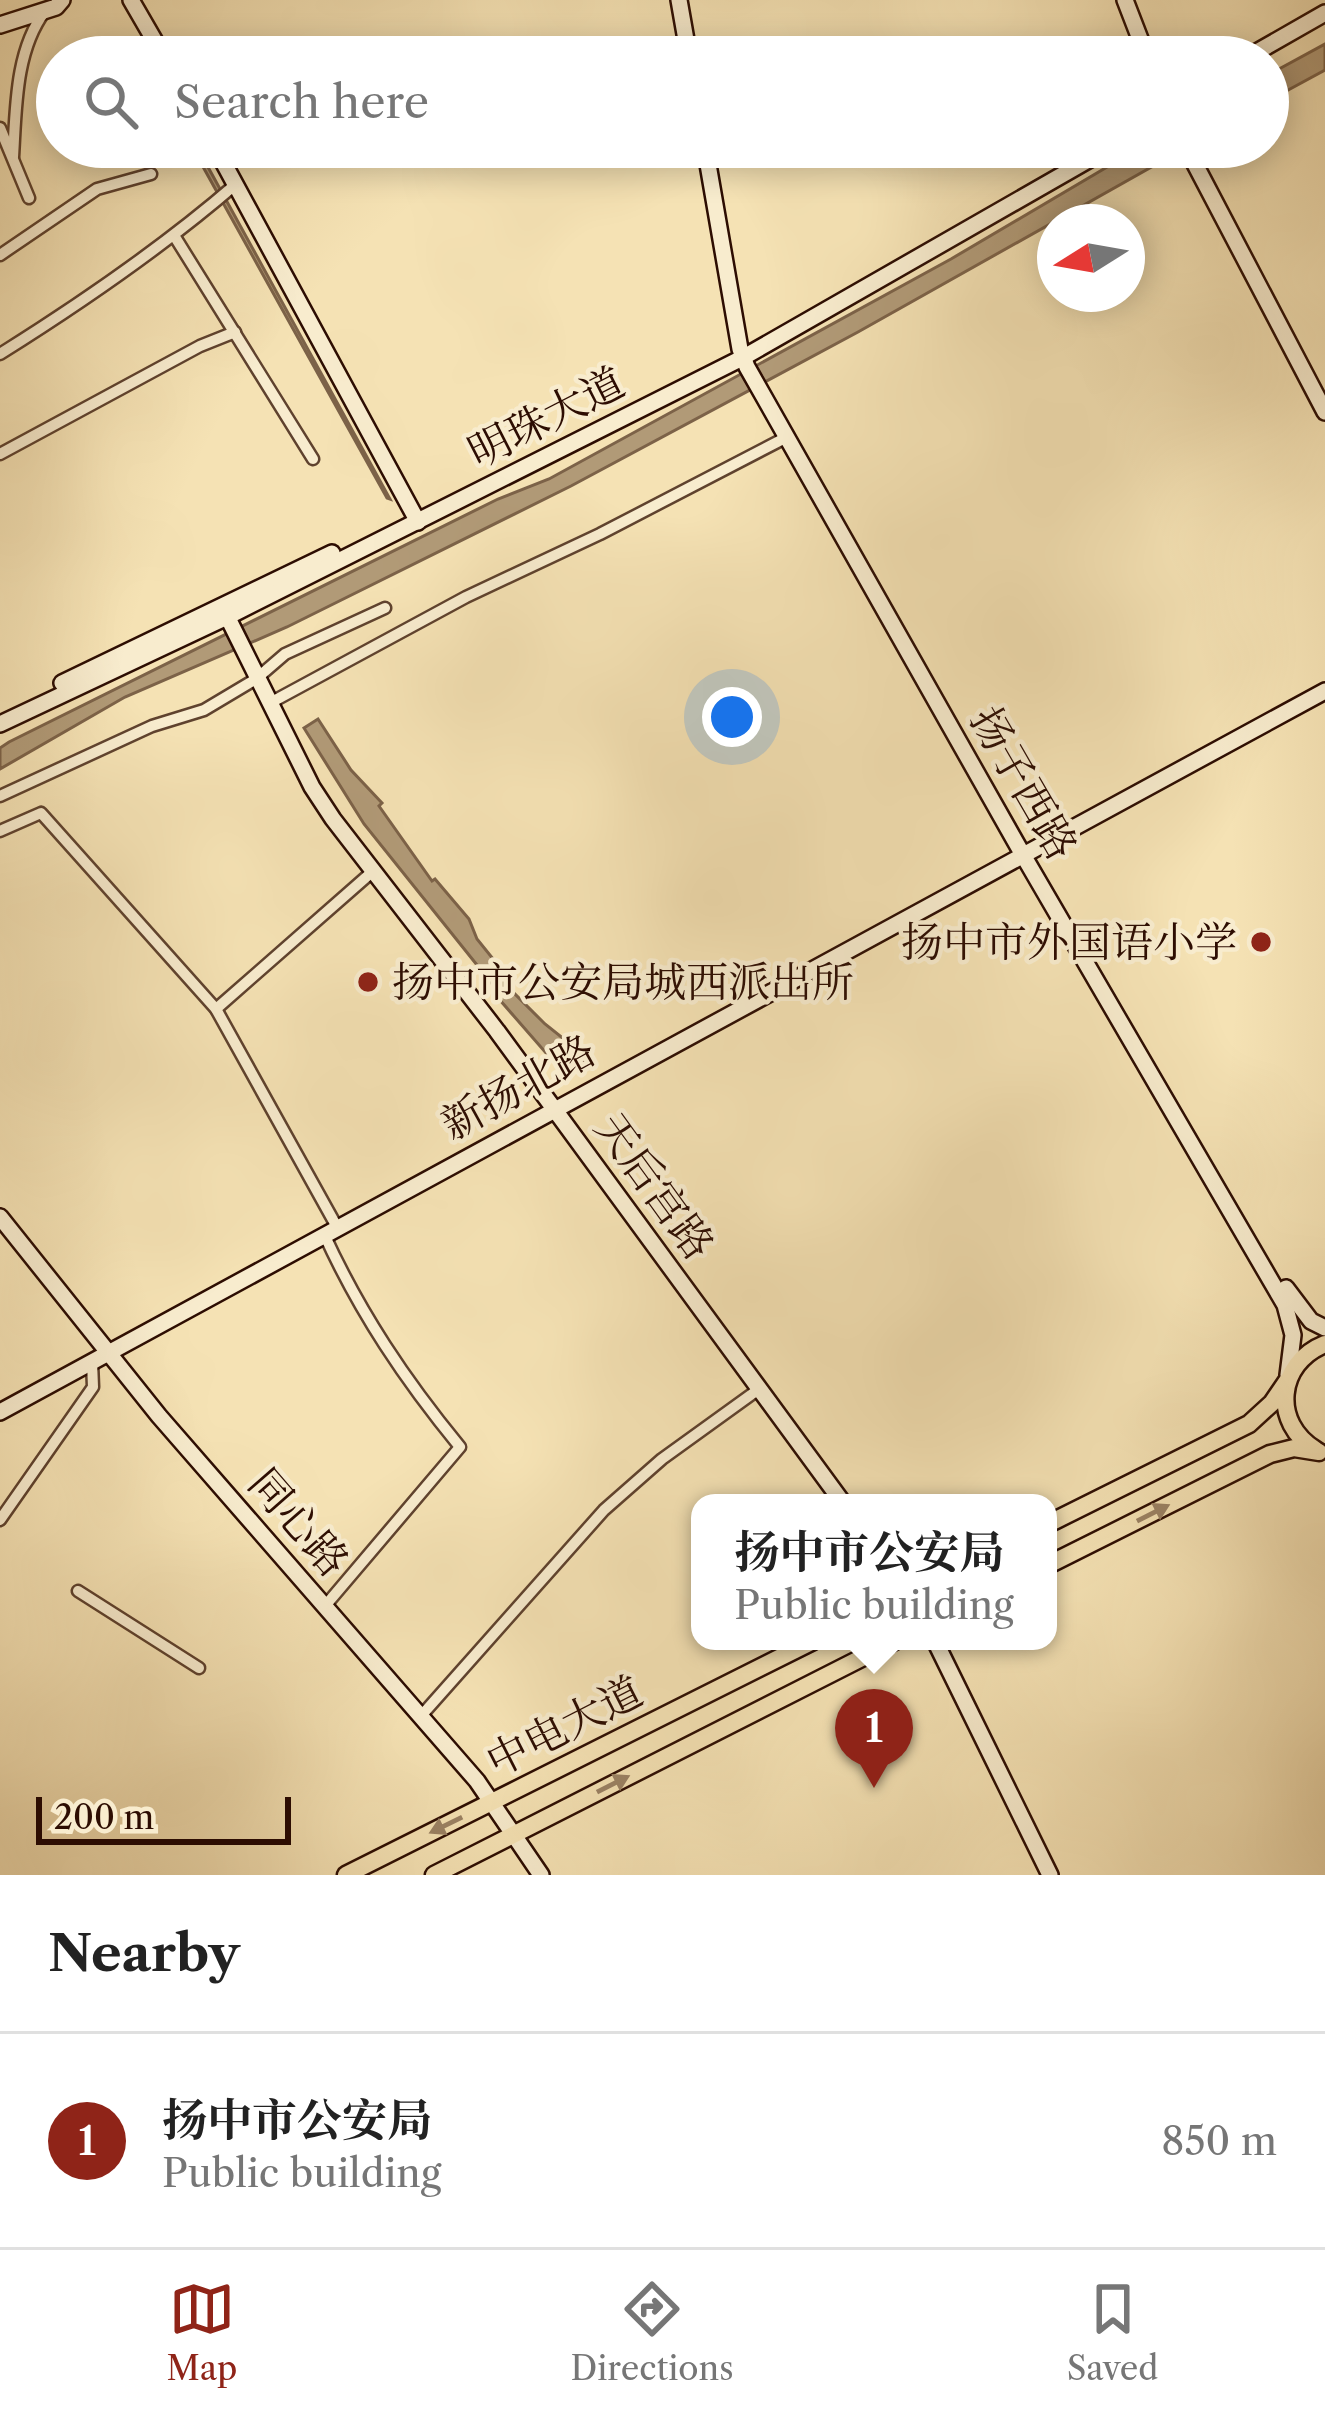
<!DOCTYPE html>
<html lang="en">
<head>
<meta charset="utf-8">
<style>
  :root { --surface:#fff; --page:#f2f2f2; --text:#222; --muted:#767676; --line:#e0e0e0; --accent:#8f2418 }
  body { margin:0; font-family:"Libre Caslon Text","Noto Serif SC",serif; background:var(--page); color:var(--text) }
  .compass { position:absolute; left:1037px; top:204px; width:108px; height:108px; border-radius:50%; background:var(--surface); box-shadow:0 6px 30px #0003; rotate:259deg }
  .scale { position:absolute; left:36px; bottom:30px; width:255px; box-sizing:border-box; padding-left:12px; border:6px solid #2d0d02; border-top:0; font-size:33px; line-height:42px; white-space:nowrap; color:#2d0d02; -webkit-text-stroke:9px #f8ecce; paint-order:stroke }
  .you { position:absolute; left:732px; top:717px; width:42px; height:42px; margin:-30px; border:9px solid #fff; border-radius:50%; background:#1a73e8; box-shadow:0 0 0 18px #1a73e833 }
  .badge { display:grid; place-items:center; width:78px; height:78px; border-radius:50%; background:var(--accent); color:#fff; font-size:39px; font-weight:700 }
  .pin { position:absolute; translate:-50% -99px; filter:drop-shadow(0 3px 6px #0008) }
  .pin::after { content:''; position:absolute; top:63px; width:42px; height:36px; background:inherit; clip-path:polygon(0 0,100% 0,50% 100%) }
  .popup { position:absolute; left:691px; top:1494px; width:366px; height:156px; box-sizing:border-box; display:grid; place-content:center; border-radius:24px; background:var(--surface); filter:drop-shadow(0 3px 9px #0005); font-size:39px; white-space:nowrap; color:var(--muted) }
  .popup b { font-size:45px; color:var(--text) }
  .popup::after { content:''; position:absolute; left:50%; top:100%; margin-left:-24px; border:24px solid transparent; border-top-color:var(--surface) }
  .list { margin:0; padding:0; list-style:none }
  h2 { display:flex; justify-content:space-between; align-items:center; height:156px; margin:0; padding:0 48px; font-size:51px }
  h2 small { font-size:39px; font-weight:400; color:var(--muted) }
  .list li { display:grid; grid-template-columns:78px 1fr auto; gap:36px; align-items:center; box-sizing:border-box; height:216px; padding:0 48px; border-top:3px solid var(--line) }
  .list b { display:block; font-size:45px; white-space:nowrap }
  .list p { margin:0; font-size:39px; white-space:nowrap; color:var(--muted) }
  .list em { font-size:39px; font-style:normal; color:var(--muted) }
  .icon { flex:none; width:66px; height:66px; fill:none; stroke:currentColor; stroke-width:2; stroke-linecap:round; stroke-linejoin:round }
  .map { position:relative; flex:none; width:1325px; height:1875px; overflow:hidden }
  .search { position:absolute; background:var(--surface); box-shadow:0 6px 30px #0003; left:36px; right:36px; top:36px; height:132px; display:flex; align-items:center; gap:30px; box-sizing:border-box; padding:0 42px; border-radius:66px; color:var(--muted); font-size:45px }
  .sheet { height:372px; background:var(--surface) }
  nav { display:flex; justify-content:space-around; align-items:center; box-sizing:border-box; height:168px; border-top:3px solid var(--line); background:var(--surface); font-size:33px; color:var(--muted) }
  nav a { display:grid; justify-items:center; gap:6px }
  nav .on { color:var(--accent) }
  .map>svg:first-child { display:block }
</style>
</head>
<body>
<div class="map">
<svg width="1325" height="1875" viewBox="0 0 1325 1875">
  <rect width="100%" height="100%" fill="#f5e2b4"/>
  <filter id="stains"><feTurbulence type="fractalNoise" baseFrequency=".00167" numOctaves="4"/><feColorMatrix values="0 0 0 0 .2 0 0 0 0 .09 0 0 0 0 .02 0 0 0 .5 -.17"/></filter>
  <radialGradient id="worn" r=".72"><stop offset=".6" stop-color="#630" stop-opacity="0"/><stop offset="1" stop-color="#630" stop-opacity=".3"/></radialGradient>
  <g fill="#b19a77" stroke="#7c6248" stroke-width="3">
    <polygon points="1325,44 1325,70 1268,101 1268,75"/>
    <polygon points="192,147 197,147 390,499 387,498"/>
    <polygon points="1141,147 1187,147 858,332 571,486 287,627 125,697 0,769 0,748 9,742 498,499 549,479 951,259"/>
    <polygon points="318,719 351,770 382,803 379,806 432,881 435,879 469,919 477,939 498,965 511,990 545,1024 589,1059 570,1070 559,1057 546,1053 499,999 497,990 364,824 304,728"/>
  </g>
  <g fill="none" stroke-linecap="round" stroke-linejoin="round">
    <g stroke="#5f422e" stroke-width="15">
      <g id="street">
        <polyline points="0,128 29,198"/>
        <path d="M13 157C16 109 15 51 45 11"/>
        <polyline points="175,237 313,459"/>
        <polyline points="0,255 97,189 151,174"/>
        <path d="M0 354C83 302 162 248 236 184"/>
        <polyline points="0,454 200,346 235,332"/>
        <polyline points="270,703 466,597 600,534 787,437"/>
        <polyline points="0,796 152,726 204,710 256,679 285,654 385,608"/>
        <polyline points="0,831 41,813 216,1009 337,1227"/>
        <polyline points="216,1009 372,872"/>
        <path d="M324 1234C360 1313 405 1380 460 1447L325 1606"/>
        <polyline points="0,1520 93,1387 92,1362"/>
        <polyline points="78,1591 199,1668"/>
        <polyline points="421,1716 604,1510 662,1459 759,1389"/>
      </g>
    </g>
    <g stroke="#2d0d02" stroke-width="20">
      <g id="secondary">
        <polyline points="131,0 164,57"/>
        <polyline points="679,0 689,57"/>
        <polyline points="1125,0 1147,57"/>
        <polyline points="0,25 56,7 62,0"/>
        <polyline points="1248,57 1325,13"/>
        <polyline points="215,147 418,522"/>
        <polyline points="705,147 740,349 747,367 1023,855 1285,1305 1293,1335 1288,1375"/>
        <polyline points="1186,147 1325,412"/>
        <polyline points="224,610 312,787 333,819 497,1031 843,1503"/>
        <polyline points="62,683 332,553"/>
        <polyline points="0,724 227,617 744,357 1111,147"/>
        <polyline points="0,1217 159,1416 477,1781 541,1875"/>
        <polyline points="1286,1288 1311,1321 1325,1328"/>
        <polyline points="0,1412 1325,691"/>
        <polyline points="935,1641 1050,1875"/>
      </g>
    </g>
    <g stroke="#2d0d02" stroke-width="21">
      <g id="primary">
        <path d="M1316 1450C1271 1423 1277 1363 1325 1344"/>
        <polyline points="1048,1524 1249,1424 1272,1403 1287,1381"/>
        <polyline points="1048,1565 1270,1454 1294,1448 1319,1452"/>
        <polyline points="346,1875 813,1641"/>
        <polyline points="434,1875 895,1641"/>
      </g>
    </g>
    <use href="#street" stroke="#f8ecce" stroke-width="10"/>
    <use href="#secondary" stroke="#f8ecce" stroke-width="15"/>
    <use href="#primary" stroke="#f5e2b4" stroke-width="16"/>
  </g>
  <defs><path id="oneway-solid" d="M-6-.8H1V-3.2L6.5 0L1 3.2V.8H-6Z" transform="scale(3)"/></defs>
  <g fill="#9b8264">
    <use href="#oneway-solid" transform="translate(1153 1513) rotate(-27)"/>
    <use href="#oneway-solid" transform="translate(613 1784) rotate(-27)"/>
    <use href="#oneway-solid" transform="translate(446 1825) rotate(154)"/>
  </g>
  <g fill="#8f2418" stroke="#f8ecce" stroke-width="4.5">
    <circle cx="1261" cy="942" r="12"/>
    <circle cx="368" cy="982" r="12"/>
  </g>
  <g text-anchor="middle" stroke-width="9" stroke-linejoin="round" paint-order="stroke">
    <g font-size="42" fill="#2d0d02" stroke="#f8ecce">
      <text transform="translate(546 417) rotate(-27)" y="15">明珠大道</text>
      <text transform="translate(1024 783) rotate(60)" y="15">扬子西路</text>
      <text transform="translate(518 1087) rotate(-29)" y="15">新扬北路</text>
      <text transform="translate(655 1186) rotate(54)" y="15">天后宫路</text>
      <text transform="translate(299 1522) rotate(49)" y="15">同心路</text>
      <text transform="translate(564 1726) rotate(-27)" y="15">中电大道</text>
    </g>
    <g font-size="42" fill="#2d0d02" stroke="#f8ecce" text-anchor="end">
      <text x="1237" y="957">扬中市外国语小学</text>
      <text x="392" y="997" text-anchor="start">扬中市公安局城西派出所</text>
    </g>
  </g>
  <rect width="100%" height="100%" filter="url(#stains)"/>
  <rect width="100%" height="100%" fill="url(#worn)"/>
</svg>
<svg class="compass" viewBox="-18 -18 36 36"><path d="M0-13l5 13h-10z" fill="#e53935"/><path d="M0 13l5-13h-10z" fill="#767676"/></svg>
<div class="scale">200 m</div>
<div class="you"></div>
<div class="pin badge" style="left:874px;top:1788px">1</div>
<div class="popup"><b>扬中市公安局</b>Public building</div>
<div class="search"><svg class="icon" aria-label="search" viewBox="0 0 24 24"><circle cx="10" cy="10" r="6"/><path d="M15 15l6 6"/></svg>Search here</div>
</div>
<section class="sheet">
<h2>Nearby<small></small></h2>
<ul class="list">
<li><span class="badge">1</span><div><b>扬中市公安局</b><p>Public building</p></div><em>850 m</em></li>
</ul>
</section>
<nav>
<a class="on"><svg class="icon" aria-label="map" viewBox="0 0 24 24"><path d="M3 6l6-2 6 2 6-2v14l-6 2-6-2-6 2zM9 4v14M15 6v14"/></svg>Map</a>
<a><svg class="icon" aria-label="directions" viewBox="0 0 24 24"><path d="M12 3l9 9-9 9-9-9zM9 14v-3h6M13 9l2 2-2 2"/></svg>Directions</a>
<a><svg class="icon" aria-label="saved" viewBox="0 0 24 24"><path d="M7 4h10v16l-5-4-5 4z"/></svg>Saved</a>
</nav>
</body>
</html>
